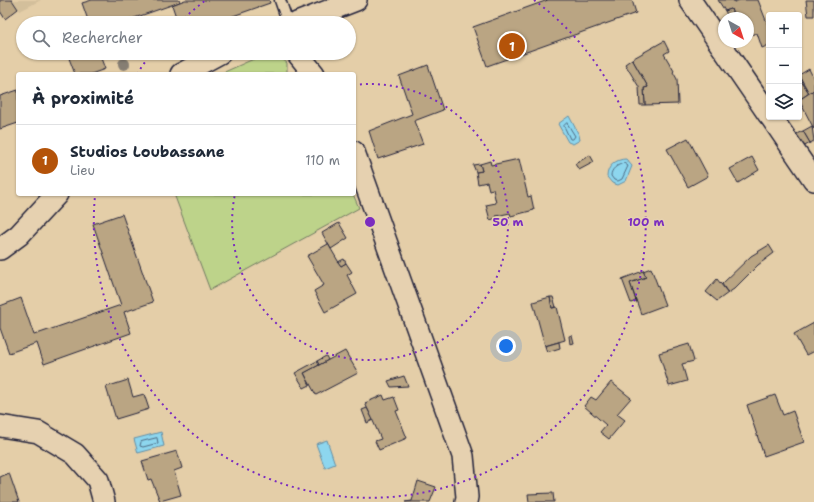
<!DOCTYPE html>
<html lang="fr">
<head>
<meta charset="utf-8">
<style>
  :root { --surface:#fff; --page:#f6f6f7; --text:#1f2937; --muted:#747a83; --line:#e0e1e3; --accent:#b45309 }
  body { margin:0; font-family:"Shantell Sans",sans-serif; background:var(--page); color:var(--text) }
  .controls { position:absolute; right:12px; top:12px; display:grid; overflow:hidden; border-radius:4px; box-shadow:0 1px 3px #0004 }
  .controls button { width:36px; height:36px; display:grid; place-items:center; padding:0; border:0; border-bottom:1px solid var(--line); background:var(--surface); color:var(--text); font:20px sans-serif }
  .compass { position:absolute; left:718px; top:12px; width:36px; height:36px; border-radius:50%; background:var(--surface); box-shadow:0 1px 3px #0004; rotate:141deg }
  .you { position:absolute; left:506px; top:346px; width:14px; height:14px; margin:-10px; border:3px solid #fff; border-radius:50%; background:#1a73e8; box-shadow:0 0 0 6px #1a73e833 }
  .badge { display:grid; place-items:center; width:26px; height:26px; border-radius:50%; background:var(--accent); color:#fff; font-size:13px; font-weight:700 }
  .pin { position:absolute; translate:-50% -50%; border:2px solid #fff; box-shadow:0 1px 4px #0006 }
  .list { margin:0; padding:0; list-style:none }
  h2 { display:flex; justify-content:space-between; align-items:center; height:52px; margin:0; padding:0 16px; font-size:17px }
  h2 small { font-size:13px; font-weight:400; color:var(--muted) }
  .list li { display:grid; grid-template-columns:26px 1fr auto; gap:12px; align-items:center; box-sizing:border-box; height:72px; padding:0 16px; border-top:1px solid var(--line) }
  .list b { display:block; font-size:15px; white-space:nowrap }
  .list p { margin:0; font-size:13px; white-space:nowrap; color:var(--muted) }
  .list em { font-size:13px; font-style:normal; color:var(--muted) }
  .icon { flex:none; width:22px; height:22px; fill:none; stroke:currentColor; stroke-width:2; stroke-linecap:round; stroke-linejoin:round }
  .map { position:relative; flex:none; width:814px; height:502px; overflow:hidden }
  .search { position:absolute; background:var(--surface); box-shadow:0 1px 3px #0004; left:16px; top:16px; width:340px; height:44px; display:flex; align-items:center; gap:10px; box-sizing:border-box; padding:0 14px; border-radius:22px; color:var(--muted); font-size:15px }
  .panel { position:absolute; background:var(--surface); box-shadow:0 1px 3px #0004; left:16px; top:72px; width:340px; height:124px; border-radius:4px }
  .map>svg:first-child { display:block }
</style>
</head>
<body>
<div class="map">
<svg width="814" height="502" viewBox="0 0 814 502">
  <rect width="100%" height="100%" fill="#e4cea8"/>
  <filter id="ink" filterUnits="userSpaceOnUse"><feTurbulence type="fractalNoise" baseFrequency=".025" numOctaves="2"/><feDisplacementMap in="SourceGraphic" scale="8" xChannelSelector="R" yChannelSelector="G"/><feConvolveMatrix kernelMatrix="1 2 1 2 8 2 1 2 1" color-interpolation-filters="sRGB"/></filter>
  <g filter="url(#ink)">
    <polygon fill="#d3bf9b" points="12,0 41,0 20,11"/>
    <g fill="#bdd38a" stroke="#707a62">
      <polygon points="267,53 275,53 287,63 287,74 220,74"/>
      <polygon points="174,194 353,194 359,208 210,290"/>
    </g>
    <g fill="#8dd6ee" stroke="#628ea6">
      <polygon points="569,116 579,135 580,140 573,144 568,142 558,124"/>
      <path d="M626 159 632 166 626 181 618 185 612 183 607 177C607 166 616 159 626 159Z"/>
      <polygon points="161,432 164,446 138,453 134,439"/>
      <polygon points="327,440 335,464 325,468 316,444"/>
    </g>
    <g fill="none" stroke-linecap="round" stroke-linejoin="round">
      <g stroke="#4d6a83" stroke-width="1">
        <polygon points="567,123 575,136 573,139 570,139 564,126"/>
        <path d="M624 163 628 166 622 179 618 181 614 180 611 176C611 169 617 165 624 163Z"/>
        <polygon points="157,438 158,443 143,447 140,446 141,442"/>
      </g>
    </g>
    <g fill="#baa583" stroke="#22223b">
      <polygon points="0,0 12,0 18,9 5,19 0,11"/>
      <polygon points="92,0 179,0 180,2 120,23 89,23 82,3"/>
      <polygon points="185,0 269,0 270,3 213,23 178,23 172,5"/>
      <polygon points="548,0 632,0 636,13 487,66 473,27"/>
      <polygon points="718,0 734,0 734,2 740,0 758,0 769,28 769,45 762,48 757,33 748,36 748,18 734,18 731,9 725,11"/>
      <polygon points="806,0 814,0 814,16 808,16"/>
      <polygon points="731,9 734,18 729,18 725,11"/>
      <polygon points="664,41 669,51 664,54 674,71 673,72 677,79 678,104 645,105 644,88 648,87 632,59"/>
      <polygon points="67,53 99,53 105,69 91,74 75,74"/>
      <polygon points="632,59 648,87 644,88 645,105 640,105 639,87 625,64"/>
      <polygon points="428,65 443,110 414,121 423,144 378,159 369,131 412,114 399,76"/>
      <polygon points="809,69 814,79 814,90 809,93 799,75"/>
      <polygon points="799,78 809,93 802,98 799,94"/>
      <polygon points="18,90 18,123 0,129 0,96"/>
      <polygon points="814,90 814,129 799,100"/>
      <polygon points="812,126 814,141 810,143 803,131"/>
      <polygon points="803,131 810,143 803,147 794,135"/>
      <polygon points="688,138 708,176 688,187 667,149"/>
      <polygon points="590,155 594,162 579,170 575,164"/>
      <polygon points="752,157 759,170 738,183 730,169"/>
      <polygon points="519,159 528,197 531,196 534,210 511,216 510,213 496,216 497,218 490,220 486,205 496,203 493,189 489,190 487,182 478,184 476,172 482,171 480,164 490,161 491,165"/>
      <polygon points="480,164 482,171 476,172 473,165"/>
      <polygon points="122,214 153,302 124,312 131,333 44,364 37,343 9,353 0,328 0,306 21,298 34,335 121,305 93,224"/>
      <polygon points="339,223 348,238 331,249 322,233"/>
      <polygon points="328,244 341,266 346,263 352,272 347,275 357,294 325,312 314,291 324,285 307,256"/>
      <polygon points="769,245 774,253 758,265 734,289 728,293 722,284 751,256"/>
      <polygon points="344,259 346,263 341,266 338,262"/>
      <polygon points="651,268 665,305 641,314 630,283 646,277 643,271"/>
      <polygon points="643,271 646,277 630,283 636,301 631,303 622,279"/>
      <polygon points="717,279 728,293 717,301 706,292"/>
      <polygon points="550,297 552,308 557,307 565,340 545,346 533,302"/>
      <polygon points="550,297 553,297 556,307 552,308"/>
      <polygon points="814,323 814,351 806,355 794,334"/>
      <polygon points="572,335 574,343 570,344 569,336"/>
      <polygon points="559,342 560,348 547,352 545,346"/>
      <polygon points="689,344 694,361 682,364 687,381 669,386 659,353"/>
      <polygon points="345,351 358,373 316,395 304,373"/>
      <polygon points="326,356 328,360 319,365 317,361"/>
      <polygon points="317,361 319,365 304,373 310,385 304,388 295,373"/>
      <polygon points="404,376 408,386 391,387 388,381"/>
      <polygon points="128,380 133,397 144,394 149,409 116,419 106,387"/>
      <polygon points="611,382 631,398 617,414 625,420 609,439 600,432 606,425 584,406 591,397 596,400"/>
      <polygon points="383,395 385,400 394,397 399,410 396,411 407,438 379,450 375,441 381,439 365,403"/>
      <polygon points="775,395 783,415 793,411 804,442 764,456 747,405"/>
      <polygon points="367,408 373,420 367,423 362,410"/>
      <polygon points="177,451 182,468 174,471 181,495 160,501 151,479 148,480 142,461"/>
      <polygon points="9,473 19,502 0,502 0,477"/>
      <polygon points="418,481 436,487 430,502 405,502 412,501"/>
      <polygon points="553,493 554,502 529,502 528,494"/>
    </g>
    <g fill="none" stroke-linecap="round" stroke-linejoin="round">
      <g stroke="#22223b" stroke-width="13">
        <polyline id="service" points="280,0 288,23"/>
      </g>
      <g stroke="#22223b" stroke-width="24">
        <g id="minor">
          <polyline points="690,0 769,115"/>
          <polyline points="297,23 356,0"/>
          <polyline points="297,53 314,74"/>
          <polyline points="181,74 220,53"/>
          <polyline points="771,117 814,180"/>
          <polyline points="354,152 463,456 467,497 466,502"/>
          <polyline points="0,249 19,235 57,194"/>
          <polyline points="0,426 38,432 75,454 98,480 104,502"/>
        </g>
      </g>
      <use href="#service" stroke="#e6d1b0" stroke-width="10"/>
      <use href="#minor" stroke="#e6d1b0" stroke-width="21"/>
    </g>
    <circle fill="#867e73" cx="124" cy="64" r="6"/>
  </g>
  <g fill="none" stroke="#7b2cbf" stroke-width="2" stroke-dasharray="2 4">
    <path d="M354 85A138 138 0 1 1 235 194"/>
    <path d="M137 74A276 276 0 0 1 151 54M180 22A276 276 0 0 1 206 0M534 0A276 276 0 1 1 95 196"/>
  </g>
  <circle cx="370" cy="222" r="6" fill="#7b2cbf" stroke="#e6d1b0" stroke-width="2"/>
  <g font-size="12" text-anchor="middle" font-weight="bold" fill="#7b2cbf" stroke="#e6d1b0" stroke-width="3" stroke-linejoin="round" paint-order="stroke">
    <text x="508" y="226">50 m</text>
    <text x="646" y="226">100 m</text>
  </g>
</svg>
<div class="controls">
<button>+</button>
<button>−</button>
<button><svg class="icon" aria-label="layers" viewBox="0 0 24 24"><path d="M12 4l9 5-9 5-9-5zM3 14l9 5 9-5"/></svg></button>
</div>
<svg class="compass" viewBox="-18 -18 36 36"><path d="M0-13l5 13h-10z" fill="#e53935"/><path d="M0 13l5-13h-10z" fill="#747a83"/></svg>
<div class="you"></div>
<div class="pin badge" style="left:512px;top:46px">1</div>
<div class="search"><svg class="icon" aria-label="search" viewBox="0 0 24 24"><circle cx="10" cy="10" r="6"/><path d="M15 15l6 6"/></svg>Rechercher</div>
<section class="panel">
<h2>À proximité<small></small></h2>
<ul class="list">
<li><span class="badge">1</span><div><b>Studios Loubassane</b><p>Lieu</p></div><em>110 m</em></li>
</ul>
</section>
</div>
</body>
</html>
